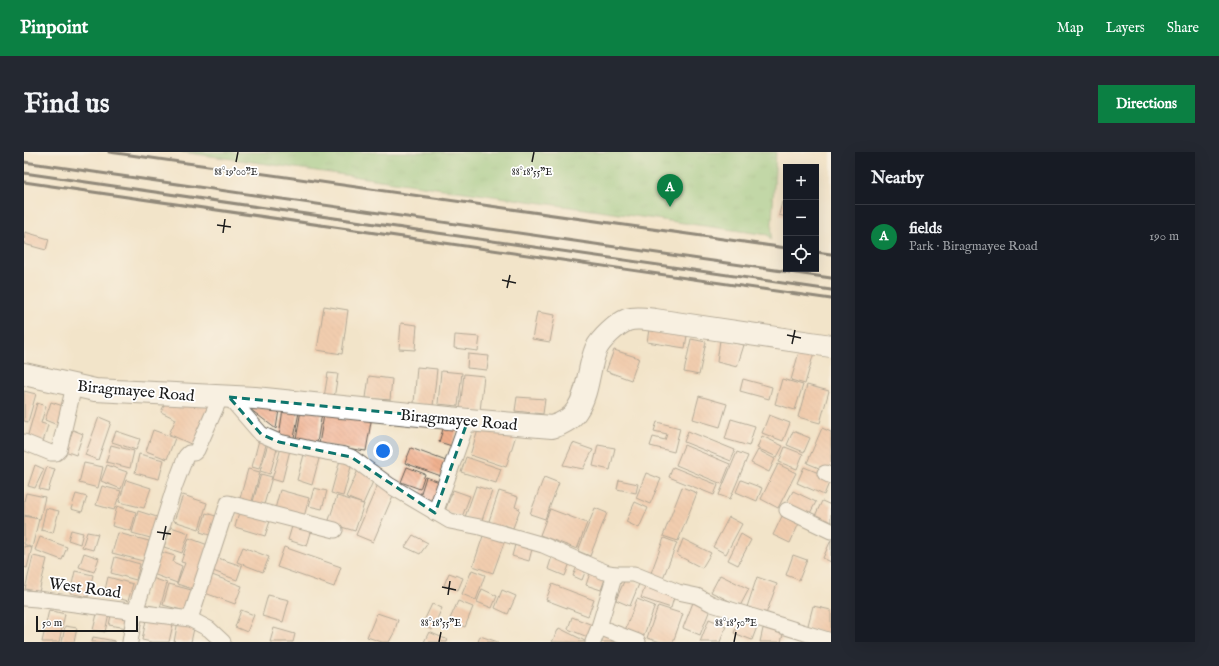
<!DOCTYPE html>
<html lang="en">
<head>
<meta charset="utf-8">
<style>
  :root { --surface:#171b24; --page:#242831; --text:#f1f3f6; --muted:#9ea1a6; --line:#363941; --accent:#0b8043 }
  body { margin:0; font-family:"IM FELL English",serif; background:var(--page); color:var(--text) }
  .controls { position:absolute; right:12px; top:12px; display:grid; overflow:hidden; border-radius:0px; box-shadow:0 4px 16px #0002 }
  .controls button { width:36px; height:36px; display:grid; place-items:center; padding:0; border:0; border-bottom:1px solid var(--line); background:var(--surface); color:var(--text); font:20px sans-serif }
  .scale { position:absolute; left:12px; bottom:10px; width:102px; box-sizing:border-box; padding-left:4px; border:2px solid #1c1c1c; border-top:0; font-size:11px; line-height:14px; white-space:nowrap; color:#1c1c1c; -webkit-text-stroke:3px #fff; paint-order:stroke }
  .you { position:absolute; left:359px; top:299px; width:14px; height:14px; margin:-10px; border:3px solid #fff; border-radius:50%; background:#1a73e8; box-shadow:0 0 0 6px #1a73e833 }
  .badge { display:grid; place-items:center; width:26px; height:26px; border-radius:50%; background:var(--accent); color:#fff; font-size:13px; font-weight:700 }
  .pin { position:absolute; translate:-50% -33px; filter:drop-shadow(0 1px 2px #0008) }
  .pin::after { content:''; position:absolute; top:21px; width:14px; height:12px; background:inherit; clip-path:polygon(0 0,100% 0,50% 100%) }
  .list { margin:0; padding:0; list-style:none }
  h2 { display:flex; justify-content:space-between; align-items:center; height:52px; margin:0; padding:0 16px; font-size:17px }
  h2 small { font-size:13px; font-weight:400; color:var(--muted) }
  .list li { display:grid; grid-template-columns:26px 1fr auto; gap:12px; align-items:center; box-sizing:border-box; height:64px; padding:0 16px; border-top:1px solid var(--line) }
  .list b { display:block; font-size:15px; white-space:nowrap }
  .list p { margin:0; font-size:13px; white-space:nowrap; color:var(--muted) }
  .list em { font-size:13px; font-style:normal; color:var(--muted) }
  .icon { flex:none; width:22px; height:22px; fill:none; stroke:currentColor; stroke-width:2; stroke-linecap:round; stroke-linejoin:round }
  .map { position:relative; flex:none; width:807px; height:490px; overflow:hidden; border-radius:0px }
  header { display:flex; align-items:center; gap:24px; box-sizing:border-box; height:56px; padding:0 20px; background:var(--accent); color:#fff }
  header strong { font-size:19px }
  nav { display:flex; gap:22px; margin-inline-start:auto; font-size:14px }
  .intro { display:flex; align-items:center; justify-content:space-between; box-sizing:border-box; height:96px; padding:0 24px }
  h1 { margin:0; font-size:28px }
  .button { padding:10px 18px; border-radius:0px; background:var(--accent); color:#fff; font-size:14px; font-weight:700 }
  main { display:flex; gap:24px; padding:0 24px }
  aside { flex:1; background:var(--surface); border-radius:0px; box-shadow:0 4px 16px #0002 }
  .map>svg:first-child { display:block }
</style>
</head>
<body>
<header>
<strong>Pinpoint</strong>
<nav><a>Map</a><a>Layers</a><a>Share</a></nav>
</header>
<div class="intro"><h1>Find us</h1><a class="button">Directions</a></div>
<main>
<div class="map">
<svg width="807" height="490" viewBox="0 0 807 490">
  <defs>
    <pattern id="park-tufts" width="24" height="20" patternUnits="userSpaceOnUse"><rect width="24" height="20" fill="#88c77e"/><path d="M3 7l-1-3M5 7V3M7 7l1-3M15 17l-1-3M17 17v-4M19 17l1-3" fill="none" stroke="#75aa6c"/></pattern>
    <pattern id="building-back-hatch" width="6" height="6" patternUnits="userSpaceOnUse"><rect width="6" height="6" fill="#f0b18f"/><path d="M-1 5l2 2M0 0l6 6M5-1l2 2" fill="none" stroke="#cd987b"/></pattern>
  </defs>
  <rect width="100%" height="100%" fill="#fff"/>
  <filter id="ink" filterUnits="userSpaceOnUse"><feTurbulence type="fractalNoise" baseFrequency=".025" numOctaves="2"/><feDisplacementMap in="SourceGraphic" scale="8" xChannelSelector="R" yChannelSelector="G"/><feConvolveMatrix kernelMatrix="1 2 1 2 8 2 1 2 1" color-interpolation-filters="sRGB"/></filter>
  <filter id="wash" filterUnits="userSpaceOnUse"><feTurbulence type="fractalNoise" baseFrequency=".012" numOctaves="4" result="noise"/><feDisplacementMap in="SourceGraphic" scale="16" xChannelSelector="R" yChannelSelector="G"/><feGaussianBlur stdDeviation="0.9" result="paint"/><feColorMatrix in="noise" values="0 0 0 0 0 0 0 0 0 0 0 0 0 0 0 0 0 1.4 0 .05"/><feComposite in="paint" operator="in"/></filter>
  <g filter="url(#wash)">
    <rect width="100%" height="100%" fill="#f2e4c9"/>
    <polygon fill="url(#park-tufts)" stroke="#52724d" points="158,0 752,0 747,88 744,83"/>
    <g id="blocks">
      <g fill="url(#building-back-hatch)">
        <polygon points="758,50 762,51 762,65 755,63"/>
        <polygon points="1,80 25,87 22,98 0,92"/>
        <polygon points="300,154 324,158 318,202 293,198"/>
        <polygon points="513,160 531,163 526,190 508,187"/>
        <polygon points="377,171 393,173 391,198 375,197"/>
        <polygon points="626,171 664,177 661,196 623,190"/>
        <polygon points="431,183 456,185 454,199 430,196"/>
        <polygon points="667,187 682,190 675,223 660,220"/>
        <polygon points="696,188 720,193 713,215 693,210"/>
        <polygon points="777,193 791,197 781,232 767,228"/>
        <polygon points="590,198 615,206 607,228 582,219"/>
        <polygon points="444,202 465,204 463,218 443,216"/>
        <polygon points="393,215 413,217 409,254 390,251"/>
        <polygon points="417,219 438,221 434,254 414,252"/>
        <polygon points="304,221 314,222 310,246 300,245"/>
        <polygon points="440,222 460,224 456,259 436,257"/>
        <polygon points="345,224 368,227 366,248 342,246"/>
        <polygon points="719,227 748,235 745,247 716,239"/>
        <polygon points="758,227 779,233 771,258 751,252"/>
        <polygon points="783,233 805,239 796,271 774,265"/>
        <polygon points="0,239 12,242 4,270 0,269"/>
        <polygon points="675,244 703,252 696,275 669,267"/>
        <polygon points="493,245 521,247 519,262 491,259"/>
        <polygon points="143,247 188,255 171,294 145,282 152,267 137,260"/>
        <polygon points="27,250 42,255 36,274 21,268"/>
        <polygon points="13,251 22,254 17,271 24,273 19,290 3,286"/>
        <polygon points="227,254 255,258 252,277 226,257"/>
        <polygon points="259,257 275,260 270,286 255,284"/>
        <polygon points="301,257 348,264 342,299 295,292"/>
        <polygon points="277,258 298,261 293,291 272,288"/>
        <polygon points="745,263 766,271 759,289 738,281"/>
        <polygon points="75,265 87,270 74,308 61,303"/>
        <polygon points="707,267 731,274 725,294 701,287"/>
        <polygon points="633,270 656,276 650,300 626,294 629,285 641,288 643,282 630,279"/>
        <polygon points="421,271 434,275 428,294 415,290"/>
        <polygon points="456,272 492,283 482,315 446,303"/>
        <polygon points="798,276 807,280 807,321 783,311"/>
        <polygon points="49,278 59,282 52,303 41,299"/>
        <polygon points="129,278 151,286 143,307 122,299"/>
        <polygon points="92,279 116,287 112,298 88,290"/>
        <polygon points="664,279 711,298 707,309 660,290"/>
        <polygon points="769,279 786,286 780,300 763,293"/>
        <polygon points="236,284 244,286 235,317 228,315"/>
        <polygon points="738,284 759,294 753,305 733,296"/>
        <polygon points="245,288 255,290 246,322 236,319"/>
        <polygon points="549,291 569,298 559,317 539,313"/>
        <polygon points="258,292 267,294 258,330 248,327"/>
        <polygon points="87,293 110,299 106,316 82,310"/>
        <polygon points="574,293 591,296 586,318 569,314"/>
        <polygon points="660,293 706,312 698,332 652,313"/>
        <polygon points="761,295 779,302 773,317 755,310"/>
        <polygon points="387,296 422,309 417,324 381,311"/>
        <polygon points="734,298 751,307 745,320 727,311"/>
        <polygon points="281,299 296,303 288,333 273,328"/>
        <polygon points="713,300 724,304 706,347 695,343"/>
        <polygon points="115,302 140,308 135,327 111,321"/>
        <polygon points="442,305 477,317 472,331 437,320"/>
        <polygon points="316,308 328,311 319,344 307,341"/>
        <polygon points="60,311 79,315 74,336 55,331"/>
        <polygon points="754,312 772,321 754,356 737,347"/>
        <polygon points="11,313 20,317 11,336 4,334"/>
        <polygon points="83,313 103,320 97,337 77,329"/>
        <polygon points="23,315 31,317 24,339 15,337"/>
        <polygon points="383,315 401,322 396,337 377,330"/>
        <polygon points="649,315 694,333 690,343 645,325"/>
        <polygon points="780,315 807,326 800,343 773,331"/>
        <polygon points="224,317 236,320 227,353 215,350"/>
        <polygon points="334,318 351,325 339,352 322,345"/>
        <polygon points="622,321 637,327 626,352 612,346"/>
        <polygon points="237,322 248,325 239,356 228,353"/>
        <polygon points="402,325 418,331 410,352 395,347"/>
        <polygon points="520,325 535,331 521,367 506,362"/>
        <polygon points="102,328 127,336 120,356 95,350"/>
        <polygon points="595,328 614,332 612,341 593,337"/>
        <polygon points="717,328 738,336 733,349 712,340"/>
        <polygon points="354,332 371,339 349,390 332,383"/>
        <polygon points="78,334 97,339 90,358 72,353"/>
        <polygon points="452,334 468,339 457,371 441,365"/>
        <polygon points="658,335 673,341 654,389 639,384"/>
        <polygon points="290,336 303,339 298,357 285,354"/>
        <polygon points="256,338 285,346 280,365 251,357"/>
        <polygon points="429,338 446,344 438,365 421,359"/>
        <polygon points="475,339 494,345 491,355 496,357 489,376 480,373 478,376 464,372"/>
        <polygon points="769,339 792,350 785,363 762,352"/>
        <polygon points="2,341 21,345 16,367 0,363 0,349"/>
        <polygon points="52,342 63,345 58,360 47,357"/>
        <polygon points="159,343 183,351 175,377 150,369"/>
        <polygon points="313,344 340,352 331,379 304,371"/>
        <polygon points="798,349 807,353 807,374 790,366"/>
        <polygon points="611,350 624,356 615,376 602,370"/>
        <polygon points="93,354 112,360 107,379 88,374"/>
        <polygon points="22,356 35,359 29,381 17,378"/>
        <polygon points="571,356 583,361 566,404 554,399"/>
        <polygon points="526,357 563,371 553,397 516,383"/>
        <polygon points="114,359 136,366 130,387 108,381"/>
        <polygon points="215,360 246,369 241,384 211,375"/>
        <polygon points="760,360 777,367 766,391 749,383"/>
        <polygon points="182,361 198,366 192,385 176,380"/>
        <polygon points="0,364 15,367 3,416 0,415 0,394 8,396 0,392"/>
        <polygon points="705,365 718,372 702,402 689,395"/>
        <polygon points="269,371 288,377 283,394 264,388"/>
        <polygon points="147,375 165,381 158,401 140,395"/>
        <polygon points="47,378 59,381 56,392 44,388"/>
        <polygon points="63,380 74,382 69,398 58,395"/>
        <polygon points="94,381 125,389 119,409 88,401"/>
        <polygon points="460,381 481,388 469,421 449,414"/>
        <polygon points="717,382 727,388 714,413 704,408"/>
        <polygon points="389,383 404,391 396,402 381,395"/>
        <polygon points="16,385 43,395 38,408 11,398"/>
        <polygon points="165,386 184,393 172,438 153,432 161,411 157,410"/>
        <polygon points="640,386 653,391 639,426 627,421"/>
        <polygon points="659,387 687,401 678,416 653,403"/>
        <polygon points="807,388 807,410 799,406"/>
        <polygon points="492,389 509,393 505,409 488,404"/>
        <polygon points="219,395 245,405 239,420 213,410"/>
        <polygon points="260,395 317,415 310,435 253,415"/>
        <polygon points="137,400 151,404 149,410 158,414 153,431 129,422"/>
        <polygon points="60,401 75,406 70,420 55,415"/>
        <polygon points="529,401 547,408 541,424 524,417"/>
        <polygon points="769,403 783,408 775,428 762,423"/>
        <polygon points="9,404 23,407 15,440 1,437"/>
        <polygon points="91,405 116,412 112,428 87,421"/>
        <polygon points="194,406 218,414 213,428 189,419"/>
        <polygon points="554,412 563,415 558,428 549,424"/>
        <polygon points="448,418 461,423 452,448 438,442"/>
        <polygon points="51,419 69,423 64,445 46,441"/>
        <polygon points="425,421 439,426 434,438 420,433"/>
        <polygon points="566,421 581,427 577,438 562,433"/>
        <polygon points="188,423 218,434 211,452 181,441"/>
        <polygon points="696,423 725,437 716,454 687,440"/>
        <polygon points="84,425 109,432 104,449 80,442"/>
        <polygon points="733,425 753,432 742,462 723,455"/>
        <polygon points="128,426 143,431 136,456 120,452"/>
        <polygon points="601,427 615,432 606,454 592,448"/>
        <polygon points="145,432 171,439 165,460 139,453"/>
        <polygon points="528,432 570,448 564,464 522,448"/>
        <polygon points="622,432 651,442 647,456 617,446"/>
        <polygon points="458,437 473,444 468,456 453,450"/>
        <polygon points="478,438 492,444 484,462 471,456"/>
        <polygon points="244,443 265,448 259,470 238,464"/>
        <polygon points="613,447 631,454 618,488 600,481"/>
        <polygon points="670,448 687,455 676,483 659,476"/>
        <polygon points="434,449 449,455 441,475 425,469"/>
        <polygon points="408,452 418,456 408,478 398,473"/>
        <polygon points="634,454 659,462 649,490 637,490 623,486"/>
        <polygon points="789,454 807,458 807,482 783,477"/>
        <polygon points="25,458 41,462 35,490 18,490"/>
        <polygon points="74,458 85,461 81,480 69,478"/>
        <polygon points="217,458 230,463 223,480 211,475"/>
        <polygon points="353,461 374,468 370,481 365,490 358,490 343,485"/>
        <polygon points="87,463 104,466 103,476 85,473"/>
        <polygon points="123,463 150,468 145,490 128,490 118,488"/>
        <polygon points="548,465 571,474 566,486 544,477"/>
        <polygon points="716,465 734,472 728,488 710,481"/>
        <polygon points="685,467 702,474 696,490 676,490"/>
        <polygon points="154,469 171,472 167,490 150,490"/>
        <polygon points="740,472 760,478 757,490 736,490"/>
        <polygon points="41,474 53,476 50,490 38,490"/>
        <polygon points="250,476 271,482 269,490 246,490"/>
        <polygon points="535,476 563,490 528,490"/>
        <polygon points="405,480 424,488 423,490 400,490"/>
        <polygon points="580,480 605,490 577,490"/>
        <polygon points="456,484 474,490 454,490"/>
        <polygon points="69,485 91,489 91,490 68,490"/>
      </g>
    </g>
  </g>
  <g filter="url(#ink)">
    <use href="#blocks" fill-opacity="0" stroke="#676259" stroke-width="1"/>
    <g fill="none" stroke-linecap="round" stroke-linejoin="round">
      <g stroke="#676259" stroke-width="17">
        <g id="minor">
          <polyline points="205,245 237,282 255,290 302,300 321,303 327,305 365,333 426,369 456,375 519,393 581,420 591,422 610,422 654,440 673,444 688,452 807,489"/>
          <polyline points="0,290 27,301 32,301 35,298 50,234"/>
          <polyline points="801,321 807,324"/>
          <polyline points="763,358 807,379"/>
          <polyline points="411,361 444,268"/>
          <polyline points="0,446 13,447 166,467 185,477 199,490"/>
          <polyline points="166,467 204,351 311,378"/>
          <polyline points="575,475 614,490"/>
          <polyline points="106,490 111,460 151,333 162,304 165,301 170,301 173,298 197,244"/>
          <polyline points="569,490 575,475 591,422"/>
        </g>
      </g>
      <g stroke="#676259" stroke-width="24">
        <path id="primary" d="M0 222 71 238 231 246 444 268 528 275C538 272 547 268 553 258 565 240 564 216 572 197 577 187 593 172 603 168 612 165 622 167 631 168L807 194"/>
      </g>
      <use href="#minor" stroke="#fff" stroke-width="15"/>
      <use href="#primary" stroke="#fff" stroke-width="22"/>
      <g stroke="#1c1c1c" stroke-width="3">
        <polyline points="85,0 762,96"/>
        <polyline points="0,10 807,126"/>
        <polyline points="0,21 807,138"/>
        <polyline points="0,30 807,147"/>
        <polyline points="792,100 807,102"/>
      </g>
    </g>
  </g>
  <path d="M0 0H807V490H0ZM205 245 444 268 411 361 327 305 255 290 237 282Z" fill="#f2e4c9" fill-opacity=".55" fill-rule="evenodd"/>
  <path fill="none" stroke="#0f766e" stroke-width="3" stroke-dasharray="8 5" stroke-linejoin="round" d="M205 245 444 268 411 361 327 305 255 290 237 282Z"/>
  <path fill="none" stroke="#1c1c1c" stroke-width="1.5" d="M212 10 214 0M508 10 510 0M193 73 207 75M199 81 201 67M478 128 492 131M483 136 486 123M763 183 777 186M768 192 771 178M133 380 147 382M139 388 142 374M418 435 432 438M424 443 426 429M415 490 417 480M710 490 712 480"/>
  <g text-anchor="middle" stroke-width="3.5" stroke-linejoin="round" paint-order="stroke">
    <g font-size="16" fill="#1c1c1c" stroke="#fff">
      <text transform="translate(112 238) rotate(5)" y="6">Biragmayee Road</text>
      <text transform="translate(435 267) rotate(5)" y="6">Biragmayee Road</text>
      <text transform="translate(61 435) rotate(8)" y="6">West Road</text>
    </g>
  </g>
  <g font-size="10" text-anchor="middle" fill="#1c1c1c" stroke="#fff" stroke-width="3.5" stroke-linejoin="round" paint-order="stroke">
    <text x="212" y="23">88°19'00"E</text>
    <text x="508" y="23">88°18'55"E</text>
    <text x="417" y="474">88°18'55"E</text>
    <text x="712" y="474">88°18'50"E</text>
  </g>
</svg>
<div class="controls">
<button>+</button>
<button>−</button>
<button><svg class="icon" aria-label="locate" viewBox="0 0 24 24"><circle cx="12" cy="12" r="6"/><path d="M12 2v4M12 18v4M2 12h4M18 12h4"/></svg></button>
</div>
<div class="scale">50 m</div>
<div class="you"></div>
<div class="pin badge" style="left:646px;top:55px">A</div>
</div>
<aside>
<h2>Nearby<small></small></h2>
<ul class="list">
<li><span class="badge">A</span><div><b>fields</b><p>Park · Biragmayee Road</p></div><em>190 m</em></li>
</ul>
</aside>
</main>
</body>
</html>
